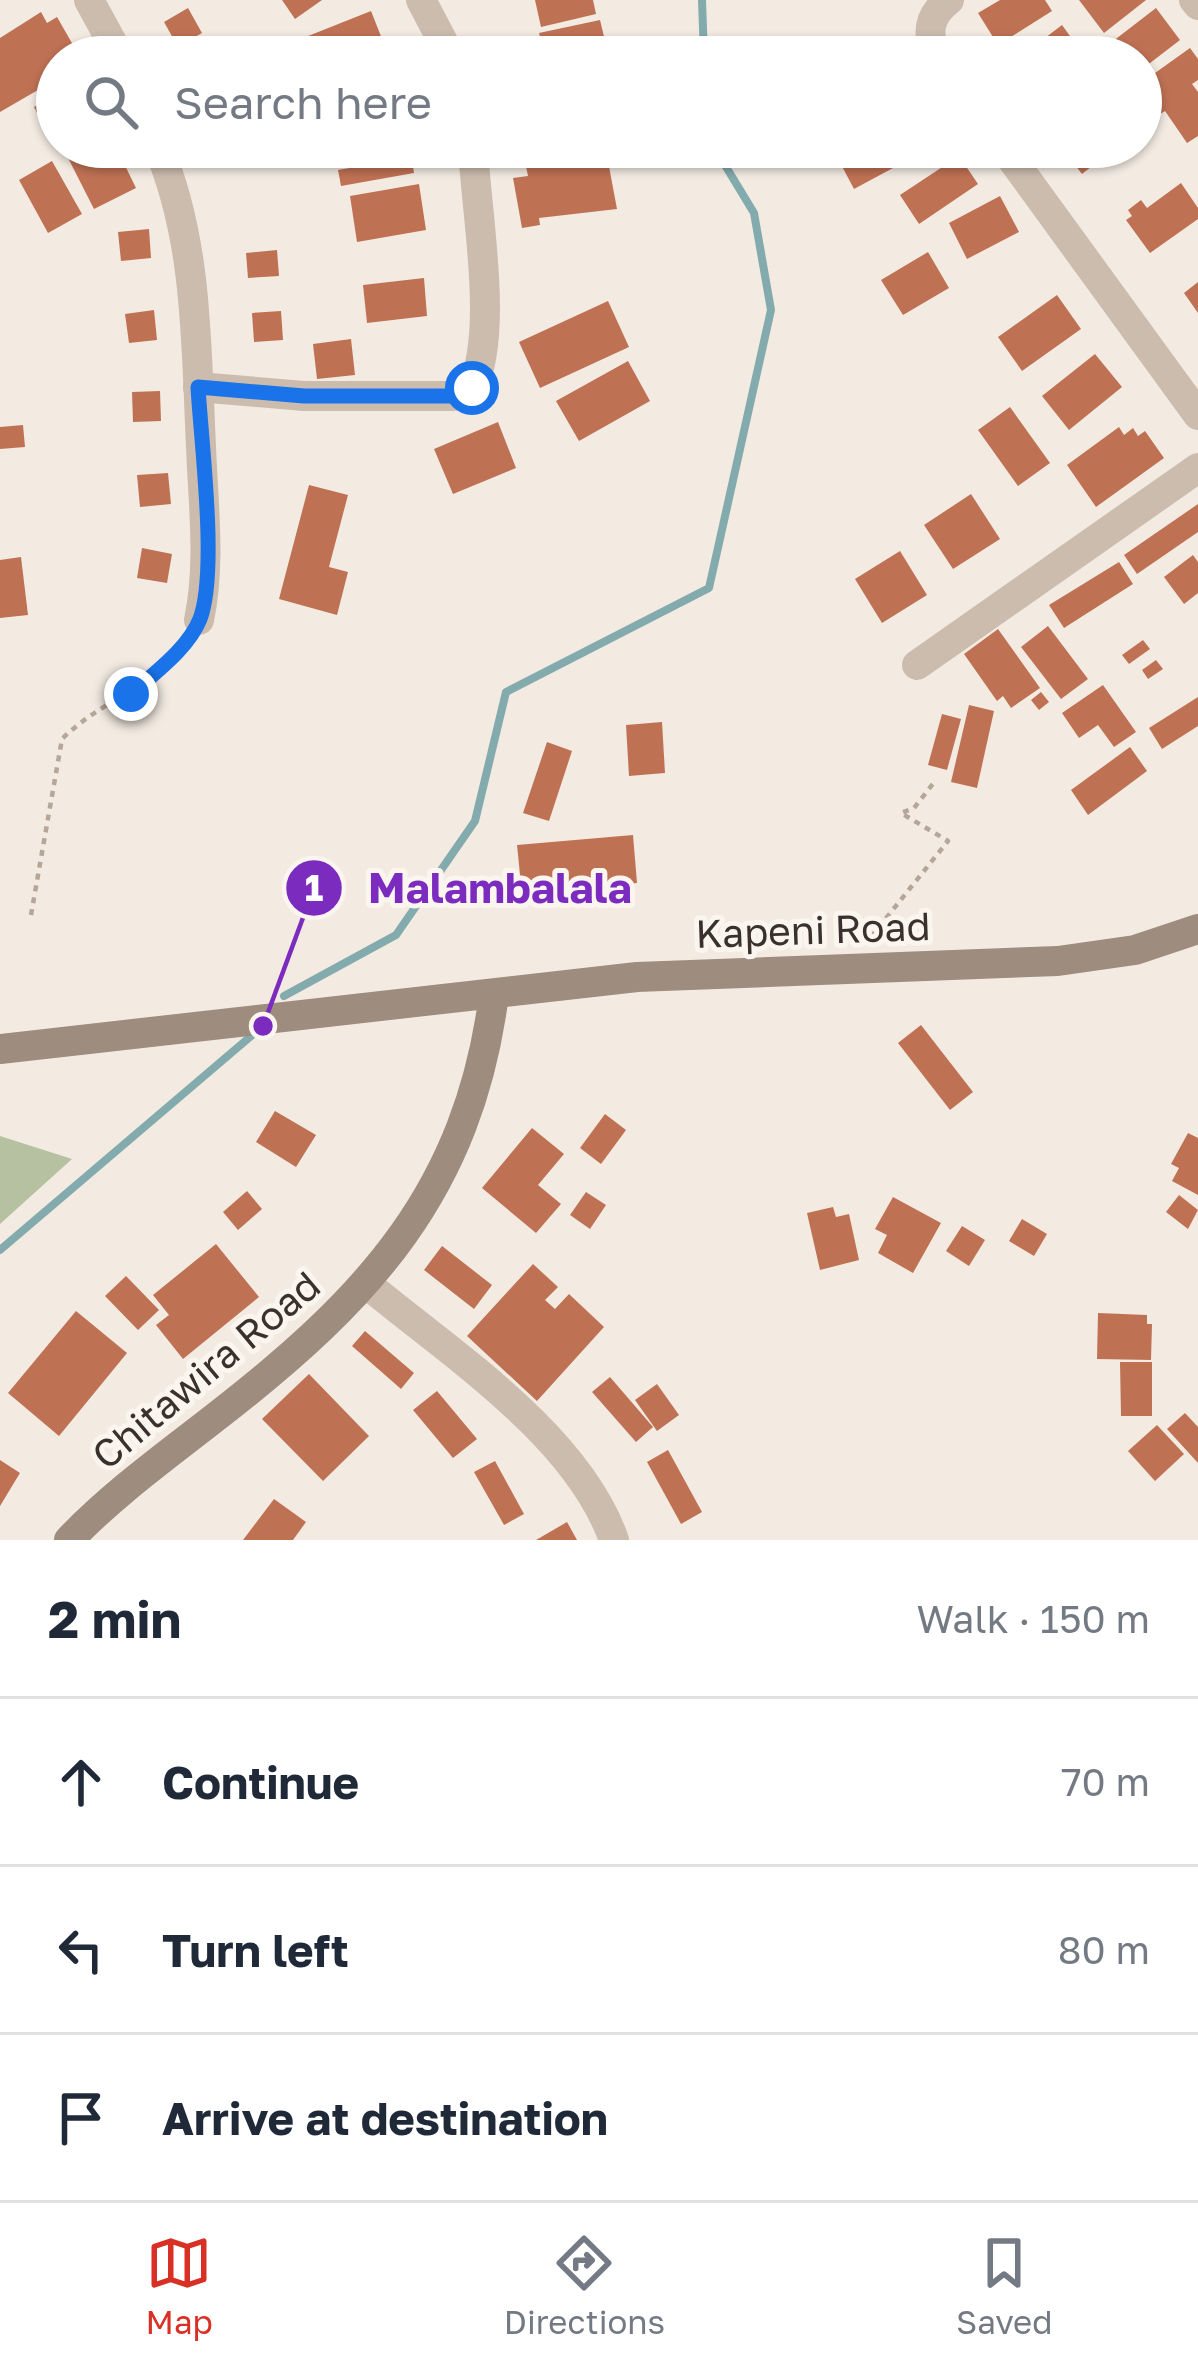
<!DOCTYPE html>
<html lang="en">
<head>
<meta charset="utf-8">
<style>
  :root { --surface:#fff; --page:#f2f2f3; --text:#1f2937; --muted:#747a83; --line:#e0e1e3; --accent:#d93025 }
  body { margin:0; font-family:"Golos Text",sans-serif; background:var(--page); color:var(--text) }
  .stop { position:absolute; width:36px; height:36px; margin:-27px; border:9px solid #1a73e8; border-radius:50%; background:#fff }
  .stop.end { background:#1a73e8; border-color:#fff; box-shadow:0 3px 12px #0008 }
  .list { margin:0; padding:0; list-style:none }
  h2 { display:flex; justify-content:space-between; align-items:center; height:156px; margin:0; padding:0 48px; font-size:51px }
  h2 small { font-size:39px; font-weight:400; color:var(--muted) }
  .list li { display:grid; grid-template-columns:78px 1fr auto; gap:36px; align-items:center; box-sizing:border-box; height:168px; padding:0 48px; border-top:3px solid var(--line) }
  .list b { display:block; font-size:45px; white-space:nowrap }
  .list em { font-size:39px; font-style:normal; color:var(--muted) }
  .icon { flex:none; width:66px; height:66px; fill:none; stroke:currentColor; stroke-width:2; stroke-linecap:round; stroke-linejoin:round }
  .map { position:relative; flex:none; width:1198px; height:1540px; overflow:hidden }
  .search { position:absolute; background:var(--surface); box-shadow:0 3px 9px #0004; left:36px; right:36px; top:36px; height:132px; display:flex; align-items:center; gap:30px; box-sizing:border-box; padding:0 42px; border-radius:66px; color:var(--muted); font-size:45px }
  .sheet { height:660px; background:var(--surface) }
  nav { display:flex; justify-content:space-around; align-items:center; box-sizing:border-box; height:168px; border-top:3px solid var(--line); background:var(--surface); font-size:33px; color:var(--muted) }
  nav a { display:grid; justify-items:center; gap:6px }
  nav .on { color:var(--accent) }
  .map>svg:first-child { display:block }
</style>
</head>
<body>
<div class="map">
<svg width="1198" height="1540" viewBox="0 0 1198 1540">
  <rect width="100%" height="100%" fill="#f3ebe2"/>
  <polygon fill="#b6c1a2" points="0,1136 72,1159 0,1224"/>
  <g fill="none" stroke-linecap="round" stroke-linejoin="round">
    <g stroke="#83abae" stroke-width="8">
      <polyline points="702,0 704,57"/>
      <polyline points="284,996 396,935 475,821 506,692 709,588 771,310 754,213 714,147"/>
      <polyline points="0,1250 257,1031"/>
    </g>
  </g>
  <g fill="#bf7154">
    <polygon points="282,0 322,0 295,19"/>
    <polygon points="535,0 593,0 596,14 541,27"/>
    <polygon points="1000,0 1045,0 1052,11 998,45 978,13"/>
    <polygon points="1079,0 1146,0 1104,33"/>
    <polygon points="188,8 202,33 178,47 164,22"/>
    <polygon points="1156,8 1180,40 1141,70 1141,57 1117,57 1108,45"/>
    <polygon points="371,11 386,49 365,57 287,57 283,46"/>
    <polygon points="41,12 47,23 57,17 80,57 57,57 57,79 0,112 0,38"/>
    <polygon points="600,20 609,57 545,57 539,33"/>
    <polygon points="1062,25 1085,57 1020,57"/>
    <polygon points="1190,48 1198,59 1198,80 1192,84 1198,92 1198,136 1187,143 1165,111 1157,116 1141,94 1141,83"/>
    <polygon points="57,94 57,139 52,142 34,107"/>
    <polygon points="70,147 116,147 136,188 94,209 64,150"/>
    <polygon points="222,147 253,147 228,159"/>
    <polygon points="358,147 410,147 414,173 341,186 338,170 361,166"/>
    <polygon points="522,147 583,147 587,165 608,161 617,209 539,218 540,225 522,228 513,178 528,176"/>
    <polygon points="851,147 932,147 854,189 836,155"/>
    <polygon points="1072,147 1116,147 1082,174 1065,152"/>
    <polygon points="959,156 978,184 919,224 900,195"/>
    <polygon points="52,161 82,214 48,233 19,180"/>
    <polygon points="1181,183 1198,208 1198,219 1150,253 1126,220 1132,216 1128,210 1141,200 1147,208"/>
    <polygon points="419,184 426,230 357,242 350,196"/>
    <polygon points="1000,196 1019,232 967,259 949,223"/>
    <polygon points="149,229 151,258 121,261 118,232"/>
    <polygon points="277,250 279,276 248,278 246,253"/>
    <polygon points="928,252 949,288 903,315 881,280"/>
    <polygon points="424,278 427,316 367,323 363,285"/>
    <polygon points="1198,282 1198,313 1184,293"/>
    <polygon points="1057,295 1081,329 1022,371 998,337"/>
    <polygon points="608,301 629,347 540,388 519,342"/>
    <polygon points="154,310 157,340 129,343 125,314"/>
    <polygon points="281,311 283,340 254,342 252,313"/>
    <polygon points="351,339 355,375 317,379 313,344"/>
    <polygon points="1095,354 1122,387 1069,430 1042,396"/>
    <polygon points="628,361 650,401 579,441 556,401"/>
    <polygon points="160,391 161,421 133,422 132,392"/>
    <polygon points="1010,407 1050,463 1018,486 978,430"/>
    <polygon points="498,422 516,468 453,494 434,449"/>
    <polygon points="23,425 25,447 0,449 0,427"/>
    <polygon points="1119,427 1124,435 1133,428 1138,436 1145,431 1164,458 1096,507 1067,465"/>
    <polygon points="168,473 171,504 140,507 137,475"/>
    <polygon points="309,485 348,495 329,567 348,572 337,615 279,599"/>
    <polygon points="971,494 1000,539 953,569 924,525"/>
    <polygon points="1198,504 1198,532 1137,574 1124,555"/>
    <polygon points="142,548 172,554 167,583 137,578"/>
    <polygon points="900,551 927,595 882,623 855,579"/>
    <polygon points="1193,555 1198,562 1198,593 1184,604 1164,577"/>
    <polygon points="21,557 28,615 0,618 0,560"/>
    <polygon points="1119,562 1133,584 1064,628 1049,605"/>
    <polygon points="1048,626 1088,679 1061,699 1021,647"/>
    <polygon points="998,629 1040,688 1011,708 1003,696 997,701 964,654"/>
    <polygon points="1143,640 1150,649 1129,664 1122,655"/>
    <polygon points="1156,660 1163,669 1148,679 1142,670"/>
    <polygon points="1103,685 1136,732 1114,747 1098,725 1079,738 1062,713"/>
    <polygon points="1041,692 1049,702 1039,710 1031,700"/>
    <polygon points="1198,697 1198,726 1162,749 1149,728"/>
    <polygon points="969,705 994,711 977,788 951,782"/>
    <polygon points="942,714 961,719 947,770 928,765"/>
    <polygon points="662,722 665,773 629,776 626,725"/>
    <polygon points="547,742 572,751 549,821 523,813"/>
    <polygon points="1130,747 1147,771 1088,815 1071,790"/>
    <polygon points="633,835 637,883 522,894 517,845"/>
    <polygon points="921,1025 973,1092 950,1110 898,1043"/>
    <polygon points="275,1111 316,1135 296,1167 256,1142"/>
    <polygon points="605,1114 626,1130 601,1164 580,1148"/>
    <polygon points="532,1128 564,1154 538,1185 561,1204 536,1233 482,1188"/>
    <polygon points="1188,1133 1198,1138 1198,1195 1172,1181 1179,1168 1171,1164"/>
    <polygon points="247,1191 262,1209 238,1230 223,1212"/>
    <polygon points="586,1192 606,1205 590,1229 570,1215"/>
    <polygon points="1179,1195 1198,1210 1188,1229 1166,1212"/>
    <polygon points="893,1197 941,1223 913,1273 878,1253 887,1235 875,1229"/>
    <polygon points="833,1207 836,1217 849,1214 859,1260 820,1270 807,1213"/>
    <polygon points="1022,1219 1047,1234 1034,1256 1009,1241"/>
    <polygon points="962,1226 985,1240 969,1266 946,1251"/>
    <polygon points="216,1244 259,1297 183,1359 156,1325 169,1315 153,1295"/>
    <polygon points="442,1246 492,1285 474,1309 424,1270"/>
    <polygon points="533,1264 558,1287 545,1300 555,1309 569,1294 604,1327 537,1401 467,1336"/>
    <polygon points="126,1276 159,1310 138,1330 105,1296"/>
    <polygon points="76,1311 127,1353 59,1436 8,1393"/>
    <polygon points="1098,1313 1147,1315 1147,1324 1152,1324 1151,1360 1097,1359"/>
    <polygon points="365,1331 414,1373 401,1389 352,1346"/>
    <polygon points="1120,1362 1152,1362 1152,1416 1121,1416"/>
    <polygon points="309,1374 369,1436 323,1481 262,1419"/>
    <polygon points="610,1377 653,1427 636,1442 592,1392"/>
    <polygon points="657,1384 679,1415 657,1431 635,1400"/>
    <polygon points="437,1391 477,1439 453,1458 413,1410"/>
    <polygon points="1185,1413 1198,1427 1198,1463 1167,1429"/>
    <polygon points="1157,1425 1184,1454 1155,1481 1128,1451"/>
    <polygon points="668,1450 702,1512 681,1524 647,1462"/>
    <polygon points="0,1460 20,1473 0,1506"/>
    <polygon points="495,1461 524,1514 504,1525 474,1472"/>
    <polygon points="274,1499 306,1522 293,1540 243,1540"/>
    <polygon points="567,1522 577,1540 536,1540"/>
  </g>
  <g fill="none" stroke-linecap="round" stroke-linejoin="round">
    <g stroke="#b6a698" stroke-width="4.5" stroke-dasharray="6 6" stroke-linecap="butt">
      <path d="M31 915 62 739C99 702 152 687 184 642"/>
      <polyline points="871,937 948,841 901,813 914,808 935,781"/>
    </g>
    <g stroke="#cbbcae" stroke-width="30">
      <polyline points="89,0 120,57"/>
      <polyline points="421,0 451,57"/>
      <polyline points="1194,0 1198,5"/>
      <path d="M937 57C926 34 928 16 949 0"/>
      <path d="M158 147C198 241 196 345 201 446 203 504 211 563 199 620"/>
      <polyline points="1003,147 1198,415"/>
      <path d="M198 387 304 396H453L472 388C499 331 476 213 473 147"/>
      <polyline points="917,665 1198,468"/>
      <path d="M368 1285C450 1353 577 1435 614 1540"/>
    </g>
    <g stroke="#9e8c7f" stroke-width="30">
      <polyline points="0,1049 637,977 1058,961 1135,950 1198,929"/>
      <path d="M69 1540C114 1493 166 1456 217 1416 368 1299 469 1191 494 994"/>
    </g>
  </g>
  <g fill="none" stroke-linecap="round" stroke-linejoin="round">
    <path stroke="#1a73e8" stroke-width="15" d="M131 694C154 673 188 649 200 619 218 571 201 442 198 387L304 396H453L472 388"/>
  </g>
  <g text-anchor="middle" stroke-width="10" stroke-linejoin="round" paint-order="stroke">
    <g font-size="39" fill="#3a312c" stroke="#faf5ef">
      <text transform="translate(813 930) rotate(-2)" y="14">Kapeni Road</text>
      <text transform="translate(206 1370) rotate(-40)" y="14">Chitawira Road</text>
    </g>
  </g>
  <path fill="none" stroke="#7b2cbf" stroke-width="4.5" d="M263 1026L314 888"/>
  <g fill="#7b2cbf" stroke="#faf5ef" stroke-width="4.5">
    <circle cx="263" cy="1026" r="12"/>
    <circle cx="314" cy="888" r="30"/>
  </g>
  <g font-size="36" text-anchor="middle" font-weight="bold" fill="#fff">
    <text x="314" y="901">1</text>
  </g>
  <g font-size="42" text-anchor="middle" font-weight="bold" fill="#7b2cbf" stroke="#faf5ef" stroke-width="10" stroke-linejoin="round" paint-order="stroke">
    <text x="500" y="903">Malambalala</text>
  </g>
</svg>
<div class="stop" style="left:472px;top:388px"></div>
<div class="stop end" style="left:131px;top:694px"></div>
<div class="search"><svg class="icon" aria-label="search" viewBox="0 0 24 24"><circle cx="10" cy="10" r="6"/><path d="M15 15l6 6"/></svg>Search here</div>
</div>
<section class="sheet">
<h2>2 min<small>Walk · 150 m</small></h2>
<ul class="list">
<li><svg class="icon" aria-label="ahead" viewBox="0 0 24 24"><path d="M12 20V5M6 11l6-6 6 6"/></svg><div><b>Continue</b></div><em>70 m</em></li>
<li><svg class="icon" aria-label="left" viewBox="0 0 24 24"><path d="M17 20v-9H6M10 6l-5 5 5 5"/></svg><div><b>Turn left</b></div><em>80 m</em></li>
<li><svg class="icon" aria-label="arrive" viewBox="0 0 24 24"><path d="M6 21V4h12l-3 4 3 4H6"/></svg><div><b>Arrive at destination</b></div></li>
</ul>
</section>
<nav>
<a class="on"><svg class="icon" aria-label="map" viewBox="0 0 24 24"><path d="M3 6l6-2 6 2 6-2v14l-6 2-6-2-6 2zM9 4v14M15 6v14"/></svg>Map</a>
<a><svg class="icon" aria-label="directions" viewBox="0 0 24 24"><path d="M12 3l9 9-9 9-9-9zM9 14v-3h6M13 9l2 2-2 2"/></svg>Directions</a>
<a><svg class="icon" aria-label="saved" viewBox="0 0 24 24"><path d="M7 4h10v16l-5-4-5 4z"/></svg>Saved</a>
</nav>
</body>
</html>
